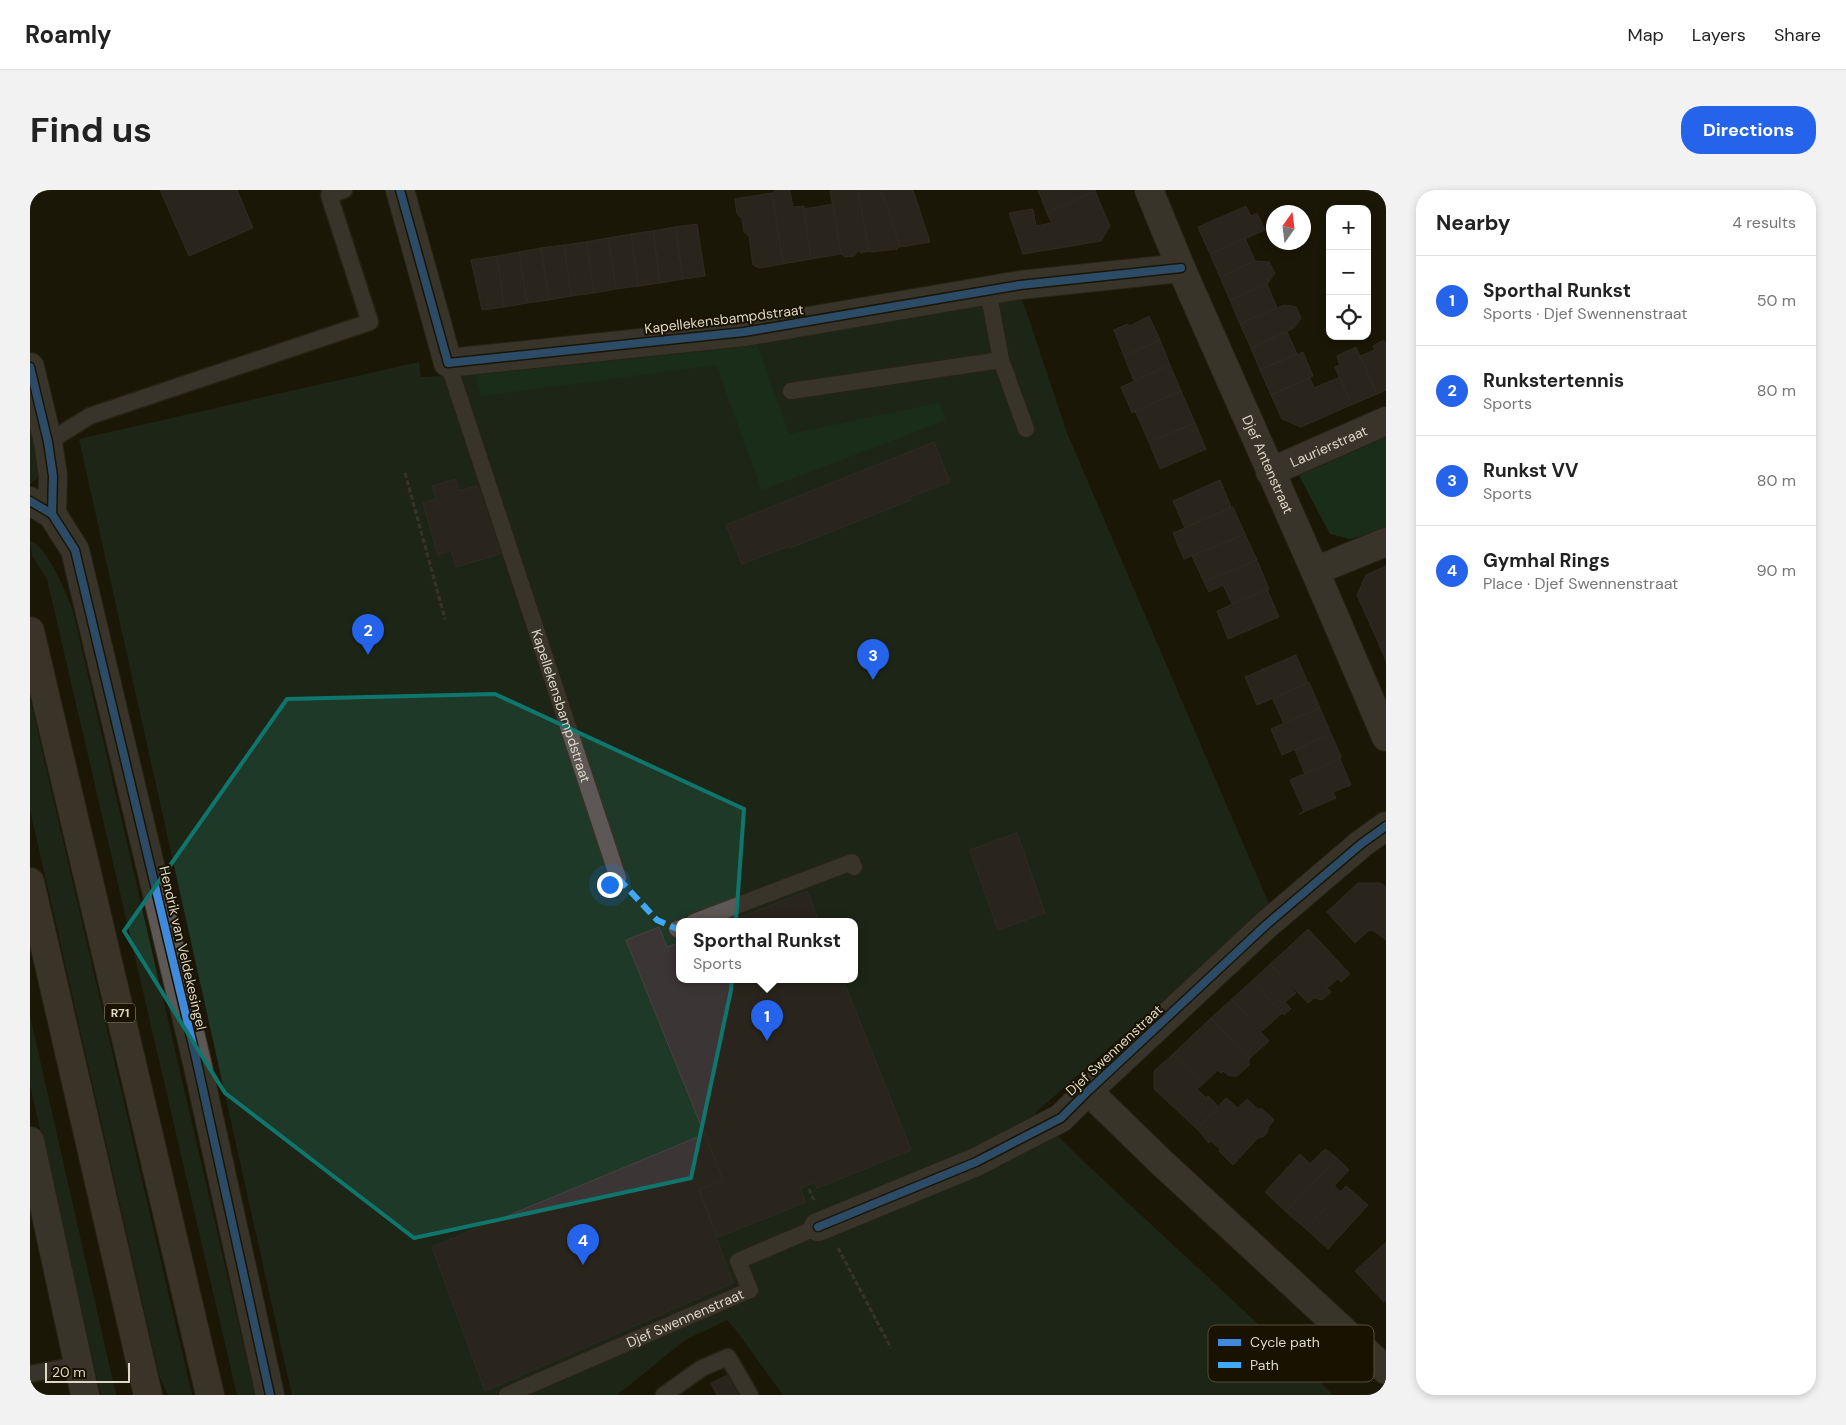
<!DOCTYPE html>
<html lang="en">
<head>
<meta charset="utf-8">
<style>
  :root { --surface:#fff; --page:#f2f2f2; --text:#222; --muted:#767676; --line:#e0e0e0; --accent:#2563eb }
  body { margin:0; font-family:"DM Sans",sans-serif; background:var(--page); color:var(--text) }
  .controls { position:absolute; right:15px; top:15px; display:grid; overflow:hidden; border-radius:10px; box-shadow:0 2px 8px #0003 }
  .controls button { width:45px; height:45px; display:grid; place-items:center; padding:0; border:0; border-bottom:1px solid var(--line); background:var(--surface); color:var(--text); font:25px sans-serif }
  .compass { position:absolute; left:1236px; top:15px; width:45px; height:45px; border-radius:50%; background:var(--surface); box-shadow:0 2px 8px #0003; rotate:14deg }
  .scale { position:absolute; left:15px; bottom:12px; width:85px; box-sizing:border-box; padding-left:5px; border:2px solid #ddd7c6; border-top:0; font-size:14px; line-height:18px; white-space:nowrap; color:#ddd7c6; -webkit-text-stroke:4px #191200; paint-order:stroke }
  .you { position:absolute; left:579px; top:694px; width:18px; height:18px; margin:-12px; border:4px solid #fff; border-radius:50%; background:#1a73e8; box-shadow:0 0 0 8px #1a73e833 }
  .badge { display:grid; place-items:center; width:32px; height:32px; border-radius:50%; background:var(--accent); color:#fff; font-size:16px; font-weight:700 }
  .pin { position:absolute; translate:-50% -41px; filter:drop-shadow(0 1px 2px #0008) }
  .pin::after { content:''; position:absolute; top:26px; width:18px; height:15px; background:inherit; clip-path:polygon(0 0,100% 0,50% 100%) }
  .popup { position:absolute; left:646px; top:728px; width:182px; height:65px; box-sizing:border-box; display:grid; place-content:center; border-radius:10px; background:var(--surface); filter:drop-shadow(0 1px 4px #0005); font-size:16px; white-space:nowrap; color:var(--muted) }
  .popup b { font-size:19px; color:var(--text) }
  .popup::after { content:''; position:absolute; left:50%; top:100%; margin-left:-10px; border:10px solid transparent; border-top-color:var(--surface) }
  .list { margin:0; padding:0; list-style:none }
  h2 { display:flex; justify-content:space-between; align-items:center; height:65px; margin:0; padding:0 20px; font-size:21px }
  h2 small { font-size:16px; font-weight:400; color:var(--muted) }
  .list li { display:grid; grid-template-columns:32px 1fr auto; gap:15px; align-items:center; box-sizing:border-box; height:90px; padding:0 20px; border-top:1px solid var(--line) }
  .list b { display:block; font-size:19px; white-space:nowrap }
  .list p { margin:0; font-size:16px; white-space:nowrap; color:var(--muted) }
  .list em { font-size:16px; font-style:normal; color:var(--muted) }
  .icon { flex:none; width:28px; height:28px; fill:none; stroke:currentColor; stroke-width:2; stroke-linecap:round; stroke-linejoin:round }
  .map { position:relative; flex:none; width:1356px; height:1205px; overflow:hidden; border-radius:20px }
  header { display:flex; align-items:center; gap:30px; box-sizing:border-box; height:70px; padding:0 25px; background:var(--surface); border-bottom:1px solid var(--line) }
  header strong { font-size:24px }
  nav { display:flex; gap:28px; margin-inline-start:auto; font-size:18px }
  .intro { display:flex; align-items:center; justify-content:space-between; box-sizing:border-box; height:120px; padding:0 30px }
  h1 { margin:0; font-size:35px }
  .button { padding:12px 22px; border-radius:20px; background:var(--accent); color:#fff; font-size:18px; font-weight:700 }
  main { display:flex; gap:30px; padding:0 30px }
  aside { flex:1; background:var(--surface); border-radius:20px; box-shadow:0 2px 8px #0003 }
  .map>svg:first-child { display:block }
</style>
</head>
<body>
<header>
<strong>Roamly</strong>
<nav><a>Map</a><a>Layers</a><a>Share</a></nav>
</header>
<div class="intro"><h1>Find us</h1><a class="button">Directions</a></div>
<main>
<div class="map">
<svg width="1356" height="1205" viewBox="0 0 1356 1205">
  <rect width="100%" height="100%" fill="#1c1708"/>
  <g fill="#1f3928" fill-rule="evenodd">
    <path d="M990 103 1037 243 1239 714 1196 755 1005 923 1055 973 1284 1186 1303 1205H753L706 1140 697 1130 655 1150 587 1205H262L49 249 389 172 391 187 446 185 724 147ZM650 732H824V790H650Z"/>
    <polygon points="0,240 11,281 9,287 0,294"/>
    <path d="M0 351C17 355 37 405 43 421L225 1205H207L17 389 2 366Z"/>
    <polygon points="0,509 162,1205 138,1205 129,1185 0,620"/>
    <polygon points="0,826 86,1205 71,1205 0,895"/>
  </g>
  <g fill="#19472d">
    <polygon points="724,147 759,244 909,213 916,230 732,300 686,175 451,206 446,185"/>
    <polygon points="1356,242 1356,339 1320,349 1300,344 1266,280"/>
  </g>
  <g fill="#3c3536" stroke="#474241">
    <polygon points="130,0 207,0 223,38 159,66"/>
    <polygon points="744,0 760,0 763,17 774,16 781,69 753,74 742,3 745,3"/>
    <polygon points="800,0 828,0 839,61 831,63 828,61 824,66 815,67 811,64"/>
    <polygon points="828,0 850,0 851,4 853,4 870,56 867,59 842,62 839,61"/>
    <polygon points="850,0 883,0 900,52 870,57 853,4 851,4"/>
    <polygon points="1008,0 1065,0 1065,1 1017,23"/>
    <polygon points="1065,1 1080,36 1071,51 993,64 979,23 1003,19 1006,36 1022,33 1017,23"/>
    <polygon points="742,3 753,74 729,78 723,75 719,46 714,42 712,29 707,24 705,9"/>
    <polygon points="803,14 811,64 781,69 774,19"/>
    <polygon points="1216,16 1221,26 1227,23 1235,40 1180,64 1168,37"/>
    <polygon points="667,34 675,86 653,89 645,37"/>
    <polygon points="645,37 653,89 630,93 623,41"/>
    <polygon points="623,41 630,93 608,96 601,44"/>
    <polygon points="601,44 608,96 586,99 578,48"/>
    <polygon points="578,48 586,99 564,103 556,52"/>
    <polygon points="1215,48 1225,71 1190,87 1180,64"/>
    <polygon points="556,52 564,103 541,106 534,55"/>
    <polygon points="534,55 541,106 519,110 511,58"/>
    <polygon points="511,58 519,110 497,113 489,62"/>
    <polygon points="489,62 497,113 474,117 467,66"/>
    <polygon points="467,66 474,117 452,120 441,70"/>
    <polygon points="1225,71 1239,72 1245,83 1237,94 1200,110 1190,87"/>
    <polygon points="1237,94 1247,118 1210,134 1200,110"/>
    <polygon points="1254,115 1266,117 1271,128 1264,138 1221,158 1210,134"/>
    <polygon points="1119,126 1130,150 1094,166 1084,140 1097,134 1100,136"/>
    <polygon points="1257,142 1267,164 1230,180 1221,158"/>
    <polygon points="1130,150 1140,175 1104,191 1094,166"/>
    <polygon points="1354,150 1356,155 1356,200 1347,204 1330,166 1345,160 1343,156"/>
    <polygon points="1326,157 1347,204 1321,215 1305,177 1310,175 1307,166"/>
    <polygon points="1273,162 1283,186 1241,205 1230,180"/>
    <polygon points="1140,175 1151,201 1102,223 1091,197"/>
    <polygon points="1310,187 1321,215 1271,237 1252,229 1241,205 1280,188 1284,198"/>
    <polygon points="1151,201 1165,233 1119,252 1105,221"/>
    <polygon points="1165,233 1176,259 1130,279 1119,252"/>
    <polygon points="904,252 920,292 880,307 881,310 760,358 759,356 712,374 696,335"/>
    <polygon points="425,289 429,301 450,295 470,364 426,377 421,360 408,365 393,313 406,309 402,296"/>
    <polygon points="1190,290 1201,317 1155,338 1143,311"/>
    <polygon points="1203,317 1215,344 1154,369 1143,343"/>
    <polygon points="1215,344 1227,370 1174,392 1162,366"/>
    <polygon points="1227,370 1239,399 1202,414 1193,395 1179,402 1174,392"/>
    <polygon points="1356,376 1356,451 1349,454 1327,405 1336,385"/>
    <polygon points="1237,399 1249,427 1198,449 1187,421"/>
    <polygon points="1356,451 1356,471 1349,454"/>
    <polygon points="1266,465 1278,493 1227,515 1215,487"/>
    <polygon points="1279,492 1290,518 1254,534 1243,509"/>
    <polygon points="1290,518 1301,544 1252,565 1241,539"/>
    <polygon points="1301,544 1311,566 1310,569 1275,584 1265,560"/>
    <polygon points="1310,569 1321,595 1303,602 1306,608 1269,624 1274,621 1260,590"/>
    <polygon points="987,643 1015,723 968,740 940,660"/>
    <polygon points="1328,693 1350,693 1356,697 1356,750 1343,740 1338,741 1325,753 1297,722"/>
    <polygon points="777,701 789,732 699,732"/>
    <polygon points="629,737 637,757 650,752 650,790 813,790 881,960 787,998 784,993 770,998 776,1012 688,1047 669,1000 693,990 596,750"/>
    <polygon points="1278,739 1320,784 1311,792 1308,789 1297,798 1259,757"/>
    <polygon points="1259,757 1301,802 1292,810 1284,808 1278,813 1240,774"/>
    <polygon points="1240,774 1266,803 1255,812 1261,819 1254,825 1222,791"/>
    <polygon points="1222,791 1252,823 1232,841 1202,809"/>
    <polygon points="1202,809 1239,851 1219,869 1181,828"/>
    <polygon points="1181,828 1219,869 1219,875 1207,886 1199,886 1193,881 1191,883 1188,880 1173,894 1143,864"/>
    <polygon points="1143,864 1173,894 1167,899 1176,908 1178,906 1188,916 1167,939 1124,899 1124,881"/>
    <polygon points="1196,908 1208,918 1217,909 1229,920 1231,918 1244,930 1238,938 1237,943 1233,947 1228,948 1203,975 1189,961 1190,959 1181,951 1179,953 1167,939"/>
    <polygon points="675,944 693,990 669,1000 703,1093 455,1201 402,1057"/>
    <polygon points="1295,959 1307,968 1256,1022 1235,1002 1270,964 1280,974"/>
    <polygon points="1307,968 1319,980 1304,996 1311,1002 1276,1039 1256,1022"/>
    <polygon points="1316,996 1338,1015 1298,1059 1276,1039"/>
    <polygon points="1356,1052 1356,1110 1354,1112 1325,1081"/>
    <polygon points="704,1182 716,1205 687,1205 681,1193"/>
  </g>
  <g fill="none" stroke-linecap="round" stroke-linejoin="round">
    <g stroke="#353124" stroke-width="19">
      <g id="service">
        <polyline points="958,100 971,170 996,239"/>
        <path id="s1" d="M418 173 588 688"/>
        <polyline points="761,201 971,170"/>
        <polyline points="18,252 60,226 340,132 299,5 314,0"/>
        <polyline points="664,732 822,672 824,677"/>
        <polyline points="647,739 650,738"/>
        <polyline points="0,1184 49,1175"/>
        <path id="s2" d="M477 1205 720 1100 708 1071 788 1037"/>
        <polyline points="634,1205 672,1178 698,1167 720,1205"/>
      </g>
    </g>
    <g stroke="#353124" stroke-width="30">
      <g id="minor">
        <polyline points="370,0 418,173 714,142 990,95 1151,78"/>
        <path id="s3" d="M1119 0 1151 78 1285 381 1356 547"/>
        <polyline points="0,177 18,252 23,286 22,324"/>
        <path id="s4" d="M1240 282 1356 231"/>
        <polyline points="0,311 22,324 45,360 166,868 240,1205"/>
        <polyline points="1285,381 1356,352"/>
        <polyline points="1058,901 1130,971 1356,1180"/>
        <polyline points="0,951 55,1205"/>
        <polyline points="788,1037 946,972 1031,928 1058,901 1236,735 1331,654 1356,636"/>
      </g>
    </g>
    <g stroke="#353124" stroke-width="30">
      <g id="trunk">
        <polyline points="0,441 180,1205"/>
        <polyline points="0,692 118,1205"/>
      </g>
    </g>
    <g stroke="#59544f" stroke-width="3" stroke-dasharray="5 2.5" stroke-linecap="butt">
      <polyline points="375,283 415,429"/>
      <polyline points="779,999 784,1010"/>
      <polyline points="808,1058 861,1158"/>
    </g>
    <use href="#service" stroke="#5d5856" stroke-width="16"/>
    <use href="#minor" stroke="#5d5856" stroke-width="28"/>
    <use href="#trunk" stroke="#5e5650" stroke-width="28"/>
    <polyline stroke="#3fa9f5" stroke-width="6" stroke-dasharray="12 6" stroke-linecap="butt" points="588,688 627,730 647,739"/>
    <g stroke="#191200" stroke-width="11">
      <g id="cycleway">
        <polyline points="370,0 418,173 714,142 990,95 1151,78"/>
        <polyline points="0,177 18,252 23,286 22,324"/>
        <polyline points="0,311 22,324 45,360 166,868 240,1205"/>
        <polyline points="788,1037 946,972 1031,928 1058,901 1236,735 1331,654 1356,636"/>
      </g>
    </g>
    <use href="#cycleway" stroke="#408adc" stroke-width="8"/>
  </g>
  <path d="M0 0H1356V1205H0ZM465 504 714 619 701 800 661 988 384 1048 195 903 94 741 257 509Z" fill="#1c1708" fill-opacity=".55" fill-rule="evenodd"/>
  <path fill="none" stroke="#0f766e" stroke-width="4" stroke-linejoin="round" d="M465 504 714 619 701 800 661 988 384 1048 195 903 94 741 257 509Z"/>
  <g text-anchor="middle" stroke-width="4" stroke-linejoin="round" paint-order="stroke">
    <rect fill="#191200" stroke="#a29c8b" stroke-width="1" x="75" y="813.5" width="30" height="19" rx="4"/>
    <g font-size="12" font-weight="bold" fill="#ddd7c6">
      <text x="90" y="827">R71</text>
    </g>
    <g font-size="14" fill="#ddd7c6" stroke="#191200">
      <text transform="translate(694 129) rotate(-7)" y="5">Kapellekensbampdstraat</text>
      <text dy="5" stroke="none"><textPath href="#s4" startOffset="64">Laurierstraat</textPath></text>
      <text dy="5" stroke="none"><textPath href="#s3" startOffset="299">Djef Antenstraat</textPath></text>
      <text dy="5" stroke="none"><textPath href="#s1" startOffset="361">Kapellekensbampdstraat</textPath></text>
      <text transform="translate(153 758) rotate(77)" y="5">Hendrik van Veldekesingel</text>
      <text transform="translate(1084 860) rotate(-43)" y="5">Djef Swennenstraat</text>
      <text dy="5" stroke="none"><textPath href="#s2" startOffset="194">Djef Swennenstraat</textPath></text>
    </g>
  </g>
  <rect x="1178" y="1135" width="166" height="57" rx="8" fill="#191200" stroke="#544d3b" stroke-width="1"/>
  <rect x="1188" y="1149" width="23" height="7" fill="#408adc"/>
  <rect x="1188" y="1172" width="23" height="6" fill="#3fa9f5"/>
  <g font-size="14" fill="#ddd7c6">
    <text x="1220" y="1157">Cycle path</text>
    <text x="1220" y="1180">Path</text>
  </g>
</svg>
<div class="controls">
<button>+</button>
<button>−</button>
<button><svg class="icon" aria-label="locate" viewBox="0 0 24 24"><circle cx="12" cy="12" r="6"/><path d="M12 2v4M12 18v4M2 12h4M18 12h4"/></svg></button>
</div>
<svg class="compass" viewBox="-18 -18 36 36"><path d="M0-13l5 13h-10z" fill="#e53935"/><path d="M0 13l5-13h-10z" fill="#767676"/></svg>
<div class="scale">20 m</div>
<div class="you"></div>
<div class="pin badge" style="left:737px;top:851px">1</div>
<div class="popup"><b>Sporthal Runkst</b>Sports</div>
<div class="pin badge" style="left:338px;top:465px">2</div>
<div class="pin badge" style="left:843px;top:490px">3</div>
<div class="pin badge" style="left:553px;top:1075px">4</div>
</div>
<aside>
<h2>Nearby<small>4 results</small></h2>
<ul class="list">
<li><span class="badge">1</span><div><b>Sporthal Runkst</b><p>Sports · Djef Swennenstraat</p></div><em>50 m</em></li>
<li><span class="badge">2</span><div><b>Runkstertennis</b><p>Sports</p></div><em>80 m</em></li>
<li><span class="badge">3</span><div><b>Runkst VV</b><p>Sports</p></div><em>80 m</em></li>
<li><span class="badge">4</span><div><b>Gymhal Rings</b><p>Place · Djef Swennenstraat</p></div><em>90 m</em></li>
</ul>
</aside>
</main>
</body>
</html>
